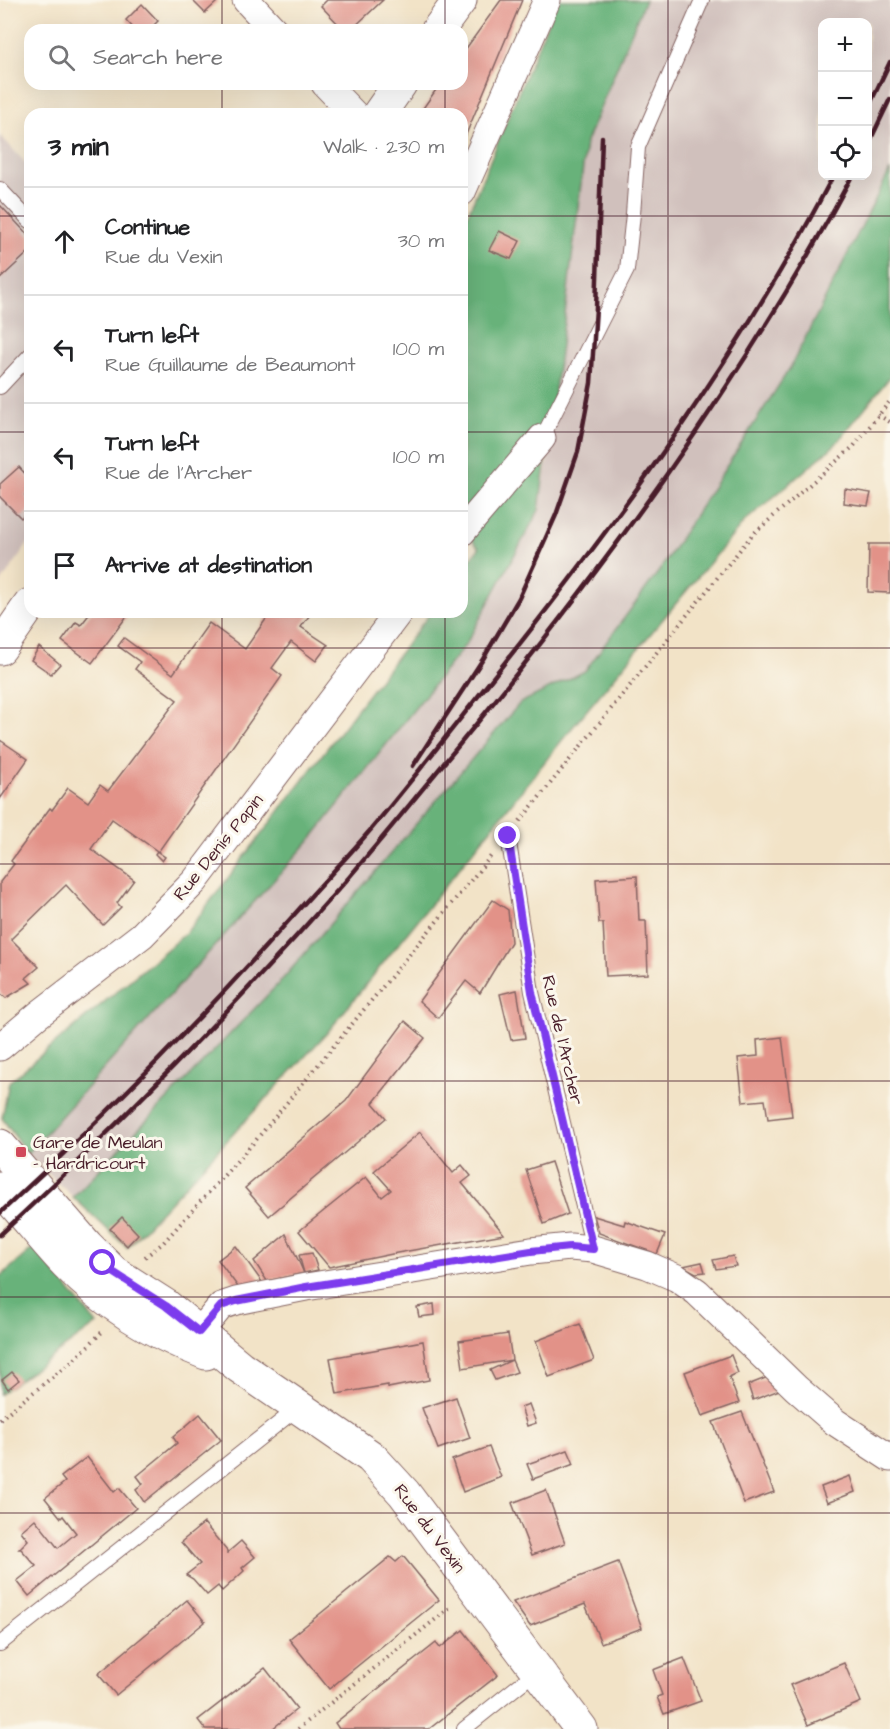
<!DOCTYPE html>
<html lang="en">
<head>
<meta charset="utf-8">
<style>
  :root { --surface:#fff; --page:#f6f6f6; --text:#202124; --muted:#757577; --line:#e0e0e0 }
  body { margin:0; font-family:"Architects Daughter",sans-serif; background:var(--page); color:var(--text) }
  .controls { position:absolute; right:18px; top:18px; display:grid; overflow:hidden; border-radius:12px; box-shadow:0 6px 24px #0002 }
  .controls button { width:54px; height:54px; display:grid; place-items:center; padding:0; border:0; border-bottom:2px solid var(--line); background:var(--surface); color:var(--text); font:30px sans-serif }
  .stop { position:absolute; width:18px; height:18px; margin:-14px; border:4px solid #7c3aed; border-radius:50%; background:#fff }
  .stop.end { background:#7c3aed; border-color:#fff; box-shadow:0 2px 6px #0008 }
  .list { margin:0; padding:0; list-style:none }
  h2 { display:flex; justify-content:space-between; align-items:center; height:78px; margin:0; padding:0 24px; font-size:26px }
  h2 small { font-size:20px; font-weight:400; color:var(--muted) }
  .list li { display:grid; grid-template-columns:39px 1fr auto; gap:18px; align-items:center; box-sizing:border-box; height:108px; padding:0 24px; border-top:2px solid var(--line) }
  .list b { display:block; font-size:22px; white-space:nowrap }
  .list p { margin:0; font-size:20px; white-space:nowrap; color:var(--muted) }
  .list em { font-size:20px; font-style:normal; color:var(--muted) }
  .icon { flex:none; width:33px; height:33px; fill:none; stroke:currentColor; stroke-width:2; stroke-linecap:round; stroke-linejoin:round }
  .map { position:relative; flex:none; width:890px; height:1729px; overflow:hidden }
  .search { position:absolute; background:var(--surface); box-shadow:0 6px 24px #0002; left:24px; top:24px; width:444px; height:66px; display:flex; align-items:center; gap:15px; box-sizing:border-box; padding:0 21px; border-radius:18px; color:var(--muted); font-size:22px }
  .panel { position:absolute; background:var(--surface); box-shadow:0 6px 24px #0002; left:24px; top:108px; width:444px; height:510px; border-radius:18px }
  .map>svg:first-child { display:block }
</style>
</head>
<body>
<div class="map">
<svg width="890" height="1729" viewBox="0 0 890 1729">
  <rect width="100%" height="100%" fill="#fbf7ec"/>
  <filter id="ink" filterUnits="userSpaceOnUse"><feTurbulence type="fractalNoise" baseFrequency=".0167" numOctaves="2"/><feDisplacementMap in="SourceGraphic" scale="12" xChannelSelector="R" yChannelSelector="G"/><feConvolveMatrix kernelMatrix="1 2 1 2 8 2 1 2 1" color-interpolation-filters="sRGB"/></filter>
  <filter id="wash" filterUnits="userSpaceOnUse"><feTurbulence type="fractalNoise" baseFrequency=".008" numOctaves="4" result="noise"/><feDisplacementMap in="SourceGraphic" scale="24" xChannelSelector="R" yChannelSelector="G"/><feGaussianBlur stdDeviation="1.35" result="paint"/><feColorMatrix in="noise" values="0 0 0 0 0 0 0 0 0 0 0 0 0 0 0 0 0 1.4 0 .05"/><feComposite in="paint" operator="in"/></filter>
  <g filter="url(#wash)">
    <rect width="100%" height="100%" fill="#f2e3c7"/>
    <g fill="#d0c0bc" fill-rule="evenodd">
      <path d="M645 0H890V170L790 368 659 571 584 671 520 703 281 981 73 1197 27 1154 312 838 466 644 539 510 548 456 542 438 565 315 586 142ZM822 22H868V176H822Z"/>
      <polygon points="0,135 30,168 30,541 0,584"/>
    </g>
    <g fill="#67b27a" stroke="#586852" stroke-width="1.5">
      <polygon points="557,0 645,0 586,142 565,315 539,510 466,644 312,838 27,1154 2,1118 9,1082 186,933 431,612 462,612 462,571 479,548 462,528 462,228"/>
      <polygon points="890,170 890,377 835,445 744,522 572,728 327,1033 127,1248 73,1197 281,981 520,703 585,671 659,571 790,368"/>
      <polygon points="34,1247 97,1324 0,1394 0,1277"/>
    </g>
    <g id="blocks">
      <g fill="#e29288">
        <polygon points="192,0 219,0 205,13"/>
        <polygon points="327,0 383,0 351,30 344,30 321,6"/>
        <polygon points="501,0 522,0 465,137 462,134 462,114 419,114 440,84 462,84 462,54"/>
        <polygon points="142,4 158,21 149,30 135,30 126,20"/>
        <polygon points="0,205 30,237 30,251 0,279"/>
        <polygon points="499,231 520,241 511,259 489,250"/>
        <polygon points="19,467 30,479 30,491 25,496 30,502 30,510 21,518 0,497 0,484"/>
        <polygon points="845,489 871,493 868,506 844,503"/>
        <polygon points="869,544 890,544 890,593 868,592"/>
        <polygon points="91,612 130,612 92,663 62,641 76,622 81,625"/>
        <polygon points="271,612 312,612 301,627 328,645 316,661 291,642 272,668 282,676 158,852 165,857 162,861 155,854 157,851 112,819 91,849 134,880 117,903 121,907 103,925 66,885 11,939 39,967 26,978 31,983 6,998 0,993 0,882 14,864 11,861 50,808 52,810 68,788 88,802 100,785 108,791 177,700 135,669 140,662 118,646 124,638 173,674 209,623 245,649"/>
        <polygon points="39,647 60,664 51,674 31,660"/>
        <polygon points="0,740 28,759 0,799"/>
        <polygon points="637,876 639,921 646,921 648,974 606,976 603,923 599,923 596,879"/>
        <polygon points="493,900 508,910 511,942 480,993 466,981 438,1018 419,1001"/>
        <polygon points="517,990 525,1038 511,1040 500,994"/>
        <polygon points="405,1021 425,1038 373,1103 386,1118 269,1216 245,1188 346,1101"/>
        <polygon points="782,1037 792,1116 768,1119 765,1100 743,1102 738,1058 758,1056 757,1040"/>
        <polygon points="420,1132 453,1173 462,1165 471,1176 462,1183 504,1234 397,1253 329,1267 299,1231 366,1177 382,1197 391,1190 374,1171"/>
        <polygon points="551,1162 568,1214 544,1224 526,1170"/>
        <polygon points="594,1216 624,1225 625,1221 665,1235 657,1254 599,1233"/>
        <polygon points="122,1217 138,1234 127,1246 110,1229"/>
        <polygon points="286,1234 304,1273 267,1281 254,1261"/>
        <polygon points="236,1246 262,1282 238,1287 218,1260"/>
        <polygon points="312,1253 318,1270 304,1273 299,1255"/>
        <polygon points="733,1256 736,1266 716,1269 713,1260"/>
        <polygon points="702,1262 705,1272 696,1273 683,1266"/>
        <polygon points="434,1304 435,1315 419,1317 417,1307"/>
        <polygon points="580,1324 594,1360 549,1377 536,1341"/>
        <polygon points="508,1334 512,1360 517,1372 495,1380 490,1370 512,1360 463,1368 459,1341"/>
        <polygon points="423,1341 429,1380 388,1388 388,1385 337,1394 330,1358"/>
        <polygon points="731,1355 738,1373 729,1377 739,1403 702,1416 685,1372"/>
        <polygon points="12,1372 19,1380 8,1389 2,1380"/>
        <polygon points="768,1377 782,1389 753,1400 748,1385"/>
        <polygon points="456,1397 470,1438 438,1449 422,1408"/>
        <polygon points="529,1404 536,1423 527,1426 521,1407"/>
        <polygon points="742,1412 774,1492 744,1503 713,1422"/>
        <polygon points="200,1414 221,1440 144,1502 136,1490 143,1484 137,1476 177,1443 173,1437"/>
        <polygon points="489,1447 501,1477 463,1492 452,1460"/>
        <polygon points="568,1450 574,1464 533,1479 527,1464"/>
        <polygon points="87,1457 114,1492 119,1488 136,1508 29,1596 17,1581 36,1566 21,1549 19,1549 28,1540 21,1531 35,1519 58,1548 76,1533 63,1516 61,1518 45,1498 65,1482 61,1477"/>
        <polygon points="850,1476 855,1492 827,1503 821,1487"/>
        <polygon points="546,1490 565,1543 532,1555 512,1503"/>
        <polygon points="204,1523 227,1551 227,1553 241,1541 255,1557 242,1568 244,1571 222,1591 218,1586 207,1595 193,1579 186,1575 200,1564 181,1542"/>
        <polygon points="403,1556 439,1600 329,1689 289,1639 390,1557 396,1562"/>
        <polygon points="618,1562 642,1628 601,1643 585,1604 530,1626 513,1602"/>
        <polygon points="187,1600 205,1622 116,1695 98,1674"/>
        <polygon points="463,1630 498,1675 429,1729 339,1729 335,1723 436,1643 440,1648"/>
        <polygon points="684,1658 701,1701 664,1714 657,1697 662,1695 653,1670"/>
        <polygon points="844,1663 861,1702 808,1725 790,1685"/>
        <polygon points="265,1668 297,1709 272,1729 205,1729 198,1720"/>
      </g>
    </g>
  </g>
  <g filter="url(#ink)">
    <use href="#blocks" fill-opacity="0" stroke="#856462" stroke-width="1.5"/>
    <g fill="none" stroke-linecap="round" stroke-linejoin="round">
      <g stroke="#856462" stroke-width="16">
        <g id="lane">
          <polyline points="0,189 30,221"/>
          <polyline points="0,387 30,355"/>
          <polyline points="542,438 627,270 633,214 638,147 702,0"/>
          <polyline points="508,836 532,992 593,1249"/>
          <polyline points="0,1644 299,1407"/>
          <polyline points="464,1729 538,1670"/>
        </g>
      </g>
      <g stroke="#856462" stroke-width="29">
        <g id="street">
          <polyline points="246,0 274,30"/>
          <polyline points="325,84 354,114"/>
          <polyline points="462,192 547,0"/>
          <polyline points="462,532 542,438"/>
          <polyline points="0,1047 38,1015 142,935 195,881 399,612"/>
          <polyline points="188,1346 221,1306 236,1301 306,1287 531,1251 570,1247 593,1249 647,1265 677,1278 697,1292 796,1388 835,1422 890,1458"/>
        </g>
      </g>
      <g stroke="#856462" stroke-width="35">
        <g id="primary">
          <polyline points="438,30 460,0"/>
          <polyline points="379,114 400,84"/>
          <polyline points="0,648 30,605"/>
          <polyline points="0,1146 87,1246 113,1272 166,1306 240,1367 371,1457 404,1493 581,1729"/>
          <path d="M0 1188C23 1212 44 1240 67 1264 106 1304 154 1333 206 1353"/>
        </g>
      </g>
      <g stroke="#856462" stroke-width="4" stroke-dasharray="1.5 4.5" stroke-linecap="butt">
        <polyline points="878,415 890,422"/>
        <polyline points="520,821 752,535 854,446 890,401"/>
        <polyline points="145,1257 163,1243 256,1140 491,856"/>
        <polyline points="0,1419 75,1359 102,1332"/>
        <polyline points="298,1729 451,1607"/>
      </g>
      <use href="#lane" stroke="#fff" stroke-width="14"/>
      <use href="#street" stroke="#fff" stroke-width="27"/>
      <use href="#primary" stroke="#fff" stroke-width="33"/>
      <g stroke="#4a1f2b" stroke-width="4.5">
        <polyline points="868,108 890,62"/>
        <polyline points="868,145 890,99"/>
        <polyline points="413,766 483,659 519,598 556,515 578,452 591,383 596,308 602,137"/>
        <path d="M0 1213C106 1116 206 1014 301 907 325 880 350 854 373 827 413 779 452 729 491 680 618 521 739 356 833 176"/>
        <path d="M0 1235C121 1123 236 1005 345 882 382 839 418 794 455 750 602 571 743 381 852 176"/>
      </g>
    </g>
  </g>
  <g fill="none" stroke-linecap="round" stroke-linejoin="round" filter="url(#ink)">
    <polyline stroke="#7c3aed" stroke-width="8" points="103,1263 113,1272 166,1306 199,1332 221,1306 236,1301 306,1287 531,1251 570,1247 593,1249 532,992 508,836"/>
  </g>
  <path fill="none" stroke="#4a1f2b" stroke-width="1.5" stroke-opacity="0.55" d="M222 0V30M445 0V30M668 0V1729M222 84V114M445 84V114M0 216H30M462 216H890M0 432H30M462 432H890M222 612V1729M445 612V1729M0 648H890M0 864H890M0 1081H890M0 1297H890M0 1513H890"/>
  <rect fill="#d1495b" stroke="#fbf7ec" stroke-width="2" x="15" y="1146" width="12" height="12" rx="3"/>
  <g text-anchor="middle" stroke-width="6" stroke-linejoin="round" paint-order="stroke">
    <g font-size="18" fill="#4a1f2b" stroke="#fbf7ec">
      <text transform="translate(218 847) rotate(-51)" y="6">Rue Denis Papin</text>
      <text transform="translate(563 1040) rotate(77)" y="6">Rue de l'Archer</text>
      <text transform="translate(430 1528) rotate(53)" y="6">Rue du Vexin</text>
    </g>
    <g font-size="18" fill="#4a1f2b" stroke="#fbf7ec" text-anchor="start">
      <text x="33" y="1148">Gare de Meulan<tspan x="33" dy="21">- Hardricourt</tspan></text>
    </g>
  </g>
</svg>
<div class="controls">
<button>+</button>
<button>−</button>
<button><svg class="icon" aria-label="locate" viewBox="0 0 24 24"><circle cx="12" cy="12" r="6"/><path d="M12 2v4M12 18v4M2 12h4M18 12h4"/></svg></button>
</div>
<div class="stop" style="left:103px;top:1263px"></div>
<div class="stop end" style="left:508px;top:836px"></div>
<div class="search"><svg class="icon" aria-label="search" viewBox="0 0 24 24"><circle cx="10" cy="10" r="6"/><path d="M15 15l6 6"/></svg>Search here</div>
<section class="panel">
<h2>3 min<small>Walk · 230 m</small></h2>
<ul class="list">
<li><svg class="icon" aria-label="ahead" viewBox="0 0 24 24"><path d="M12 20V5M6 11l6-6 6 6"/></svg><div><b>Continue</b><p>Rue du Vexin</p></div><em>30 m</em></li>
<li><svg class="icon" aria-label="left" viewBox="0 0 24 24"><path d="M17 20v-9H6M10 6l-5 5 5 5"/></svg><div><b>Turn left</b><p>Rue Guillaume de Beaumont</p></div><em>100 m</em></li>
<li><svg class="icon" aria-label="left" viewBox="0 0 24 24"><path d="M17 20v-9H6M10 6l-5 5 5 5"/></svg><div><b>Turn left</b><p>Rue de l'Archer</p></div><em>100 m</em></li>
<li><svg class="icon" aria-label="arrive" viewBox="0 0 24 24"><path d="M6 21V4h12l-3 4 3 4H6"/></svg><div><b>Arrive at destination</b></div></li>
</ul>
</section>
</div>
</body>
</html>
